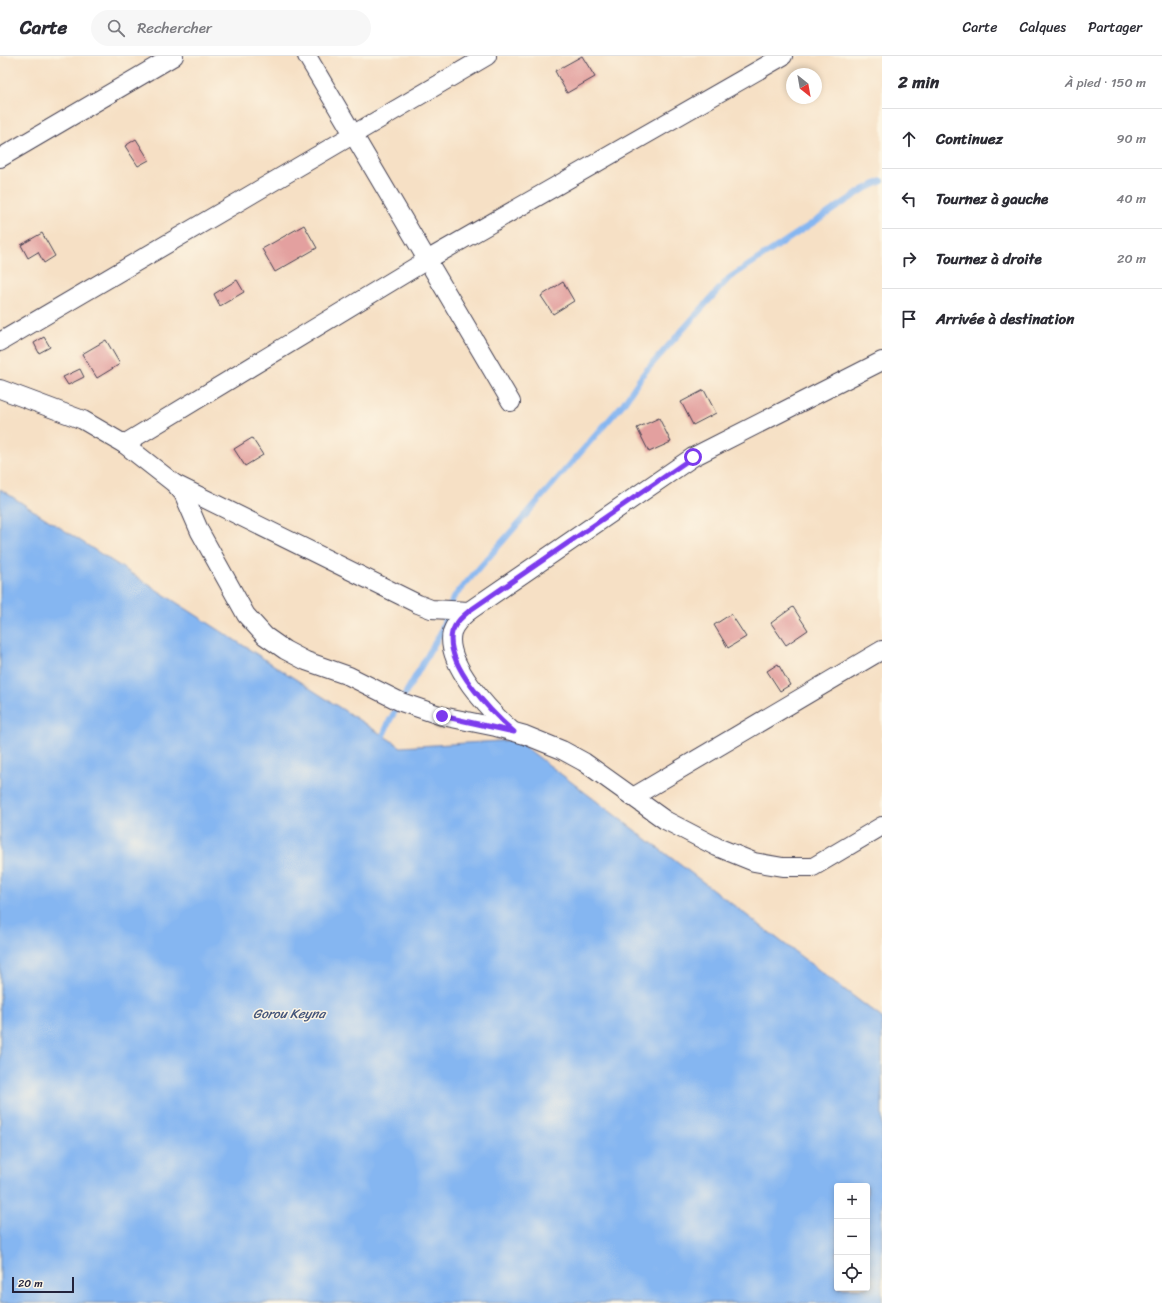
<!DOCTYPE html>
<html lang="fr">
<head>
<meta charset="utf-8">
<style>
  :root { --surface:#fff; --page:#f7f7f7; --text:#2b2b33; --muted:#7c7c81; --line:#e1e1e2 }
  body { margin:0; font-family:Sriracha,sans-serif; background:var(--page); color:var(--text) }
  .controls { position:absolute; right:12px; bottom:12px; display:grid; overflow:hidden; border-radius:4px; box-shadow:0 2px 6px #0003 }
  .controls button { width:36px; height:36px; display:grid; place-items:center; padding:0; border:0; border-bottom:1px solid var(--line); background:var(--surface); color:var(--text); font:20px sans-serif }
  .compass { position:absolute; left:786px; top:12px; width:36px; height:36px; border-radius:50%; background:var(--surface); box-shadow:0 2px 6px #0003; rotate:149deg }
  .scale { position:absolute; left:12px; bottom:10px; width:62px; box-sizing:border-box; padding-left:4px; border:2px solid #22223b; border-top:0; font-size:11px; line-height:14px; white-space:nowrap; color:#22223b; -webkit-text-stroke:3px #fcf5e5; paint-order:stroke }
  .stop { position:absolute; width:12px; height:12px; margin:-9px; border:3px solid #7c3aed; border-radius:50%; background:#fff }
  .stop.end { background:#7c3aed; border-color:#fff; box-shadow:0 1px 4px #0008 }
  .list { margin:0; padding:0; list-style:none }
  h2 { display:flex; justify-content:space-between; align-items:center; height:52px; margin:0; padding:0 16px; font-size:17px }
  h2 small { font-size:13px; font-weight:400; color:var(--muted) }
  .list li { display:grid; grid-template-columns:26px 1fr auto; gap:12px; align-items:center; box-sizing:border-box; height:60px; padding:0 16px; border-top:1px solid var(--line) }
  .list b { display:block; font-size:15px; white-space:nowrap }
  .list em { font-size:13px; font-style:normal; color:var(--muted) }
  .icon { flex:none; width:22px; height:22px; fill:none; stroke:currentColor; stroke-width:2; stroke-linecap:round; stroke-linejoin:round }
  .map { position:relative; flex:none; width:882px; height:1247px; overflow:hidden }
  header { display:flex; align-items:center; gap:24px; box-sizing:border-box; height:56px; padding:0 20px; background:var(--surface); border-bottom:1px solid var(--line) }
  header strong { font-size:19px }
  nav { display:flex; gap:22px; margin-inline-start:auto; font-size:14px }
  .search { width:280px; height:36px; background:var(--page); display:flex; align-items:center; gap:10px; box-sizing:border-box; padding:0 14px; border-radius:22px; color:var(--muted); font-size:15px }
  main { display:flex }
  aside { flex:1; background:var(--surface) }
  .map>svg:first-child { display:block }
</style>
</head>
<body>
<header>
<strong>Carte</strong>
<div class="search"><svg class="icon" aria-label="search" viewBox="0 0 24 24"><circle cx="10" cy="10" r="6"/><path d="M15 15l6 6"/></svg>Rechercher</div>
<nav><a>Carte</a><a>Calques</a><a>Partager</a></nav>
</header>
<main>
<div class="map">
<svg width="882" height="1247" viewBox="0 0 882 1247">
  <rect width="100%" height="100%" fill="#fcf5e5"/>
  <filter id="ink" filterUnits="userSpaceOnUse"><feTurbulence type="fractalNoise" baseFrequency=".025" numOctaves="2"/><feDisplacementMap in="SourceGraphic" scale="8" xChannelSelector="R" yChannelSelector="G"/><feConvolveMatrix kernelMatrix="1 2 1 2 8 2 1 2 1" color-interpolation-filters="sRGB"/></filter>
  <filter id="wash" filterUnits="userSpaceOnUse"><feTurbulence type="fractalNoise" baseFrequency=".012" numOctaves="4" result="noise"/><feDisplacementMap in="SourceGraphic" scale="16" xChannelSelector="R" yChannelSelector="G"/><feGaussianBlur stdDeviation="0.9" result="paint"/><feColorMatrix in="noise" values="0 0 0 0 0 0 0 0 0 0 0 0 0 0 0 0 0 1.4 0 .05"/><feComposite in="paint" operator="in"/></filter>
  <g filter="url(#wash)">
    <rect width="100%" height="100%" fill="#f6e0c5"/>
    <path fill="#85b6f1" stroke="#546c96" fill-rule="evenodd" d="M0 433 401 691 516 684 882 962V1247H0ZM837 1130H867V1232H837Z"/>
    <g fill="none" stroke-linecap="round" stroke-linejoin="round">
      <polyline stroke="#85b6f1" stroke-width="6" points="380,686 390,664 440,578 453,542 623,348 644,317 729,222 863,134 882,125"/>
    </g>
    <g id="blocks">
      <g fill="#e3a09f">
        <polygon points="582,0 595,21 567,37 555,15"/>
        <polygon points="136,83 149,104 138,110 125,90"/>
        <polygon points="304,169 317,192 275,216 262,193"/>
        <polygon points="42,177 55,200 44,207 38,196 28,202 21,189"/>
        <polygon points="237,224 244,236 220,250 214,238"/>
        <polygon points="563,226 574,245 553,258 541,240"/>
        <polygon points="44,281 50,291 39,297 34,287"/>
        <polygon points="106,284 120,308 97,322 82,298"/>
        <polygon points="80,313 84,321 68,329 63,321"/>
        <polygon points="704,334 716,357 693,369 681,346"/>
        <polygon points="659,362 671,386 649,396 637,372"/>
        <polygon points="252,382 263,399 245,410 234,393"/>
        <polygon points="793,551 808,574 786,589 771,567"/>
        <polygon points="731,558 746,581 728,592 714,569"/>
        <polygon points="778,608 790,629 780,635 767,615"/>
      </g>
    </g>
  </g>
  <g filter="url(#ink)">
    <use href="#blocks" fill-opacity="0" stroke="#423e50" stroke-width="1"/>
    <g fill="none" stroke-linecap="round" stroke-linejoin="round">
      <g stroke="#423e50" stroke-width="20">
        <g id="street">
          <polyline points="307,0 511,346"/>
          <polyline points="0,102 174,0"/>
          <polyline points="0,286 487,0"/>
          <polyline points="0,333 83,364 124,388 175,428 183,437 200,476 246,559 265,580 285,594 306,605 349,620 401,646 442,660 496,671 525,679 562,694 584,706 665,764 717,791 754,806 783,811 813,811 882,770"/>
          <polyline points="124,388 427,204 783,0"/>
          <polyline points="175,428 418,548 431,553 469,555"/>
          <path d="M511 674C490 655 444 607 452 576 455 567 462 561 469 555L693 401 882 305"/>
          <polyline points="633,741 882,594"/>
        </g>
      </g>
      <use href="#street" stroke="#fff" stroke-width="18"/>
    </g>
  </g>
  <g fill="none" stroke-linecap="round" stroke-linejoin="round" filter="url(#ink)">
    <path stroke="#7c3aed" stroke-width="5" d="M442 660 514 676C492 657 444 608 452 576 455 567 462 561 469 555L693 401"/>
  </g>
  <g text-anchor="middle" stroke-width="3" stroke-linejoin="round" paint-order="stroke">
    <g font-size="13" font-style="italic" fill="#45567b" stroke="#fcf5e5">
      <text x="289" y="962">Gorou Keyna</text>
    </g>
  </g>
</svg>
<div class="controls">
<button>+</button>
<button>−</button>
<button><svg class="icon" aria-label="locate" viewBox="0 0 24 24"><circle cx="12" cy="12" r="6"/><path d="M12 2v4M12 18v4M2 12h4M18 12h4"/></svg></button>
</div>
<svg class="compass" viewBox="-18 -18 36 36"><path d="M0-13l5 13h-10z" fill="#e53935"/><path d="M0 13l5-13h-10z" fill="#7c7c81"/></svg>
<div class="scale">20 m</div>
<div class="stop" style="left:693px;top:401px"></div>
<div class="stop end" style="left:442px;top:660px"></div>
</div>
<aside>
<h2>2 min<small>À pied · 150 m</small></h2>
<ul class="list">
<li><svg class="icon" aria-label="ahead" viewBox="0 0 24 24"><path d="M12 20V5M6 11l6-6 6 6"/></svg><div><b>Continuez</b></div><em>90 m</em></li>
<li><svg class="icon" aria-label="left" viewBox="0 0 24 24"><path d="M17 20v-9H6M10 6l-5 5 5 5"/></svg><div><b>Tournez à gauche</b></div><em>40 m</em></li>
<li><svg class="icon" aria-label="right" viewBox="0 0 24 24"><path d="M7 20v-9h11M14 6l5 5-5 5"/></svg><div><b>Tournez à droite</b></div><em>20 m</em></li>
<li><svg class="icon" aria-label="arrive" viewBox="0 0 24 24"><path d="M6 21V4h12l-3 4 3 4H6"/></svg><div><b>Arrivée à destination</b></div></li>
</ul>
</aside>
</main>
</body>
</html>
